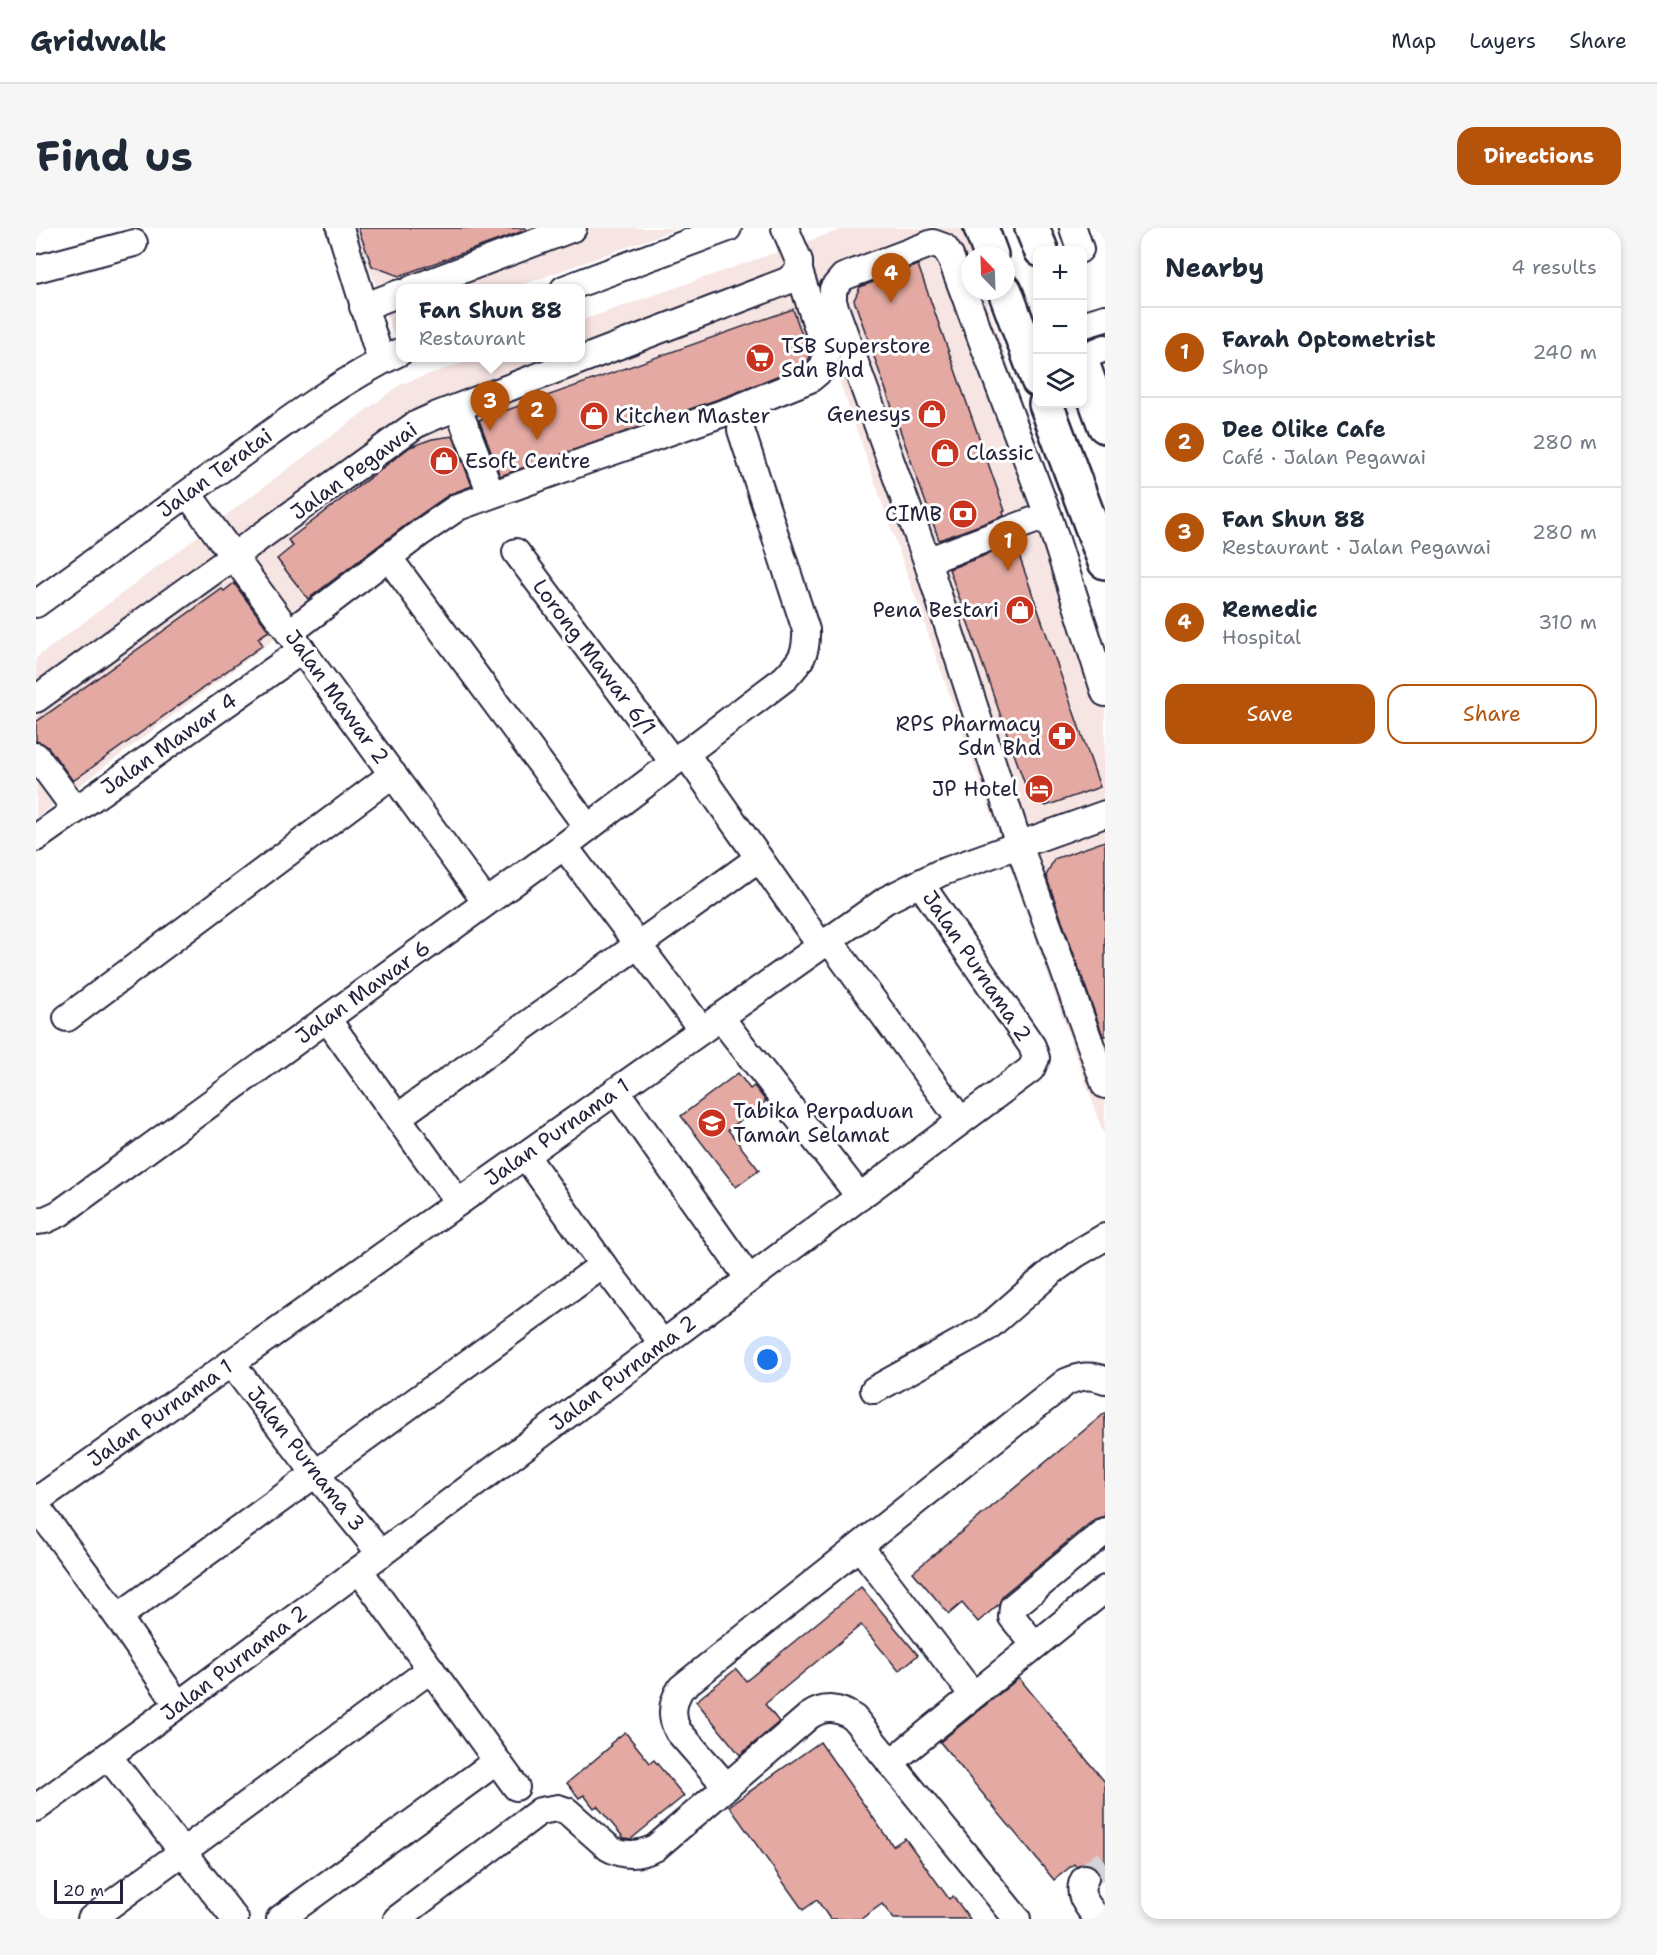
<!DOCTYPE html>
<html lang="en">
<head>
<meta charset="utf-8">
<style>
  :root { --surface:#fff; --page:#f6f6f7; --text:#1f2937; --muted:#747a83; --line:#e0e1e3; --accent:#b45309 }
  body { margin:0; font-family:"Shantell Sans",sans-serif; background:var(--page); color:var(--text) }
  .controls { position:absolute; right:18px; top:18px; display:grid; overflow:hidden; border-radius:12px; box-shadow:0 3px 9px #0003 }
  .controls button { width:54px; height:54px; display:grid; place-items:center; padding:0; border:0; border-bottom:2px solid var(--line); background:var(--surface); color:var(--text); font:30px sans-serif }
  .compass { position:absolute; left:925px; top:18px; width:54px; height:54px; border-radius:50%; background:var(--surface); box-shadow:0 3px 9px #0003; rotate:337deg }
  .scale { position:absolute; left:18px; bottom:15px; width:69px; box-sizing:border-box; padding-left:6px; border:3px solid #22223b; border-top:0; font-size:16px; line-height:21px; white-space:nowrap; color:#22223b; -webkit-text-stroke:4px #fff; paint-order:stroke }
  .you { position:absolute; left:732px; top:1132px; width:21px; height:21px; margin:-15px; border:4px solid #fff; border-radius:50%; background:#1a73e8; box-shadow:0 0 0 9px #1a73e833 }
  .badge { display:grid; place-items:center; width:39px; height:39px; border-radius:50%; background:var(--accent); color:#fff; font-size:20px; font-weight:700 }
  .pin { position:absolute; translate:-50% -50px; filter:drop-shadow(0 2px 3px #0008) }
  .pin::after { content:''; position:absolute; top:32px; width:21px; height:18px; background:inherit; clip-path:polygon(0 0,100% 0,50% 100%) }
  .popup { position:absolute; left:360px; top:56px; width:189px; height:78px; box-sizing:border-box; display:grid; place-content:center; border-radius:12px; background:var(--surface); filter:drop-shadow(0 2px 4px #0005); font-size:20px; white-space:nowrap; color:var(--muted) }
  .popup b { font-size:22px; color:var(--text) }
  .popup::after { content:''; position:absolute; left:50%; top:100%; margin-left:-12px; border:12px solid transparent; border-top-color:var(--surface) }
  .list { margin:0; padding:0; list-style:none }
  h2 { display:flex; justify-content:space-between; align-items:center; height:78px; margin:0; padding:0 24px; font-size:26px }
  h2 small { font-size:20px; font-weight:400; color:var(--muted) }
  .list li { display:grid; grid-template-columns:39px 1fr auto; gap:18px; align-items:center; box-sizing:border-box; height:90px; padding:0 24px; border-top:2px solid var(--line) }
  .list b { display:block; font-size:22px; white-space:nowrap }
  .list p { margin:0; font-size:20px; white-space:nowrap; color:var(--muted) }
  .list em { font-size:20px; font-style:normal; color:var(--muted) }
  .actions { display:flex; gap:12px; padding:18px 24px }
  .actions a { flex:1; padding:14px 0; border:2px solid var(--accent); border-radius:18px; text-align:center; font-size:21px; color:var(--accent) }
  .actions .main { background:var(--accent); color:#fff }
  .icon { flex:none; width:33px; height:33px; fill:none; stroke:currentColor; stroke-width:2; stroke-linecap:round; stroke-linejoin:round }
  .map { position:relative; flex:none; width:1069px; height:1691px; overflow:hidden; border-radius:18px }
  header { display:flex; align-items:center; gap:36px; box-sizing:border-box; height:84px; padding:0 30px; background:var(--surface); border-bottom:2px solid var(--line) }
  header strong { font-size:28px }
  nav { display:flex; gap:33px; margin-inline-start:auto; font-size:21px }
  .intro { display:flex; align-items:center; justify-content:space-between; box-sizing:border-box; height:144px; padding:0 36px }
  h1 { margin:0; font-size:42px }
  .button { padding:15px 27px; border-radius:18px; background:var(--accent); color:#fff; font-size:21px; font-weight:700 }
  main { display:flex; gap:36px; padding:0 36px }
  aside { flex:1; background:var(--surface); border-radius:18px; box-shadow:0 3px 9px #0003 }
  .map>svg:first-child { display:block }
</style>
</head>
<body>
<header>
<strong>Gridwalk</strong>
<nav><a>Map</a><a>Layers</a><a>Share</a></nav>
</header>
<div class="intro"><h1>Find us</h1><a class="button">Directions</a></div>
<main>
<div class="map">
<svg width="1069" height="1691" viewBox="0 0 1069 1691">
  <rect width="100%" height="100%" fill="#fff"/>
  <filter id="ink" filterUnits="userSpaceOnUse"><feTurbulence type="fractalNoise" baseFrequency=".0167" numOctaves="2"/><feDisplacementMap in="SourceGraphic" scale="12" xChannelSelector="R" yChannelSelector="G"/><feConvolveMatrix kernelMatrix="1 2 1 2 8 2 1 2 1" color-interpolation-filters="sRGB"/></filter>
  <g filter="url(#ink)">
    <g fill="#f7e5e3">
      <polygon points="319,0 643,0 478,60 364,61 364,102 357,105"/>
      <polygon points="810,0 925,0 935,27 934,63 947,63 1069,412 1069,910 801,146 408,284 0,590 0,430 365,156 441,130 544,130 544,93"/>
    </g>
    <g fill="#e3a9a2" stroke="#22223b" stroke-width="1.5">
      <polygon points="322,0 490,0 490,2 363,48 336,38"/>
      <polygon points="882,37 969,283 967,284 968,288 903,312 818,72 824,59"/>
      <polygon points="757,81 774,130 766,138 694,167 464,248 443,192"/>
      <polygon points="417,208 436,258 414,266 375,293 272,371 241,331 257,318 252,312 374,219 396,211"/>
      <polygon points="979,316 1064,559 1010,578 993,568 913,341"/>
      <polygon points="198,355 233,403 222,410 227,417 37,553 12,519 6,515 0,513 0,494 186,361 188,363"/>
      <polygon points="1069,613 1069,808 1067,808 1010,648 1018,631"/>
      <polygon points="702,845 714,861 718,858 730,873 692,902 723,942 700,959 645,888"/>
      <polygon points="1069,1185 1069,1288 1059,1291 967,1367 963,1376 942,1394 926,1375 913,1386 877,1344"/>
      <polygon points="825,1359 882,1427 863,1443 825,1397 729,1476 743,1494 704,1527 660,1473 700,1441 710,1453"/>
      <polygon points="983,1450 1069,1554 1069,1644 1064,1649 1062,1642 1056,1637 1047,1635 1040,1638 1038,1636 1018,1652 904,1514"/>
      <polygon points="589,1504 614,1535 618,1532 648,1568 595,1611 588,1610 561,1578 558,1580 548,1567 543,1570 531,1555 575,1518 574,1516"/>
      <polygon points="784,1514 857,1618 869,1610 913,1671 917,1668 934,1691 858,1691 846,1676 825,1691 794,1691 781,1672 767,1682 693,1578"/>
    </g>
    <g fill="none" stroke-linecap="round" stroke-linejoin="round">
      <polyline stroke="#d3d3d8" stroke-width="26" stroke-dasharray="26 13" stroke-linecap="butt" points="1049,1650 1069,1634"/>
      <g stroke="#22223b" stroke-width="30">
        <g id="minor">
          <polyline points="304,0 345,133"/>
          <polyline points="1037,0 1044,21 1043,22"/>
          <polyline points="0,41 98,15"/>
          <polyline points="376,61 537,0"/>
          <polyline points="528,61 692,0"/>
          <polyline points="327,79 364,65"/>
          <polyline points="1046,97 1069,90"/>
          <polyline points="1046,129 1069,120"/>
          <polyline points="422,180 455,266"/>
          <polyline points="152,266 449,673"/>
          <polyline points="480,324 637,534"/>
          <polyline points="352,329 552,600"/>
          <polyline points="891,333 1012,287"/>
          <path d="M0 376C65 328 131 281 196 233 250 194 304 153 364 124"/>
          <polyline points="253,405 384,305 422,279 549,233 699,181 774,151 787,140 790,129 788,119 763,43 763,33 749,0"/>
          <polyline points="1069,465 1012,287 914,28 908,19 897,15 807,49 797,61 797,74 891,333 983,617 1069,857"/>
          <polyline points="0,471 379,197 399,188 751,53 763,43"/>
          <polyline points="649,525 785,718"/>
          <polyline points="0,528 40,582"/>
          <polyline points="0,610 266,422"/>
          <polyline points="528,618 666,802"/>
          <polyline points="793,712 925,893"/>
          <polyline points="684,789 824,969"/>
          <polyline points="31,790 357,546"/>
          <polyline points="291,791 422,974"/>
          <polyline points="580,863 713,1051"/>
          <polyline points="362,889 723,630"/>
          <polyline points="489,927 567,1037 627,1116"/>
          <path d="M0 993 9 992 24 985 528 618 749 450C765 433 771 426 770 402L705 202"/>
          <polyline points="195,1135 279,1245 345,1326"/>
          <polyline points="838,1162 952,1099 1015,1044 1040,1026 1069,1009"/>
          <polyline points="0,1273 850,672 904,645 1069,586"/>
          <polyline points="0,1278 82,1389 142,1477"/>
          <polyline points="824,1319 937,1467"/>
          <polyline points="323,1342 480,1559"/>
          <polyline points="82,1389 567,1037"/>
          <polyline points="999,1417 976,1389 977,1379 1069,1303"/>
          <polyline points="72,1528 199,1691"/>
          <polyline points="854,1535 1069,1361"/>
          <path d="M691 1559 642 1503C634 1488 636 1474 645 1460L1030 1154C1044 1148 1055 1146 1069 1152"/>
          <polyline points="0,1580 142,1477 995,841 1000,830 996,818 884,655"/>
          <path d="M1049 1650C1039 1666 1052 1678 1062 1691"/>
          <polyline points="55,1691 395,1441"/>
          <polyline points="244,1691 461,1533"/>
          <path d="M361 1691 504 1583 522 1580 531 1583 573 1620C589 1629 603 1627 619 1620L773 1488C788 1478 803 1479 818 1490L981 1691"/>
        </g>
      </g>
      <g stroke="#22223b" stroke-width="38">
        <g id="major">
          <polyline points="945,0 955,27"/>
          <polyline points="996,0 1005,22"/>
          <polyline points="969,63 1002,152"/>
          <polyline points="1046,135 1069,198"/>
          <polyline points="1010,176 1069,334"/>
        </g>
      </g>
      <use href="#minor" stroke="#fff" stroke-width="26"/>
      <use href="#major" stroke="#fff" stroke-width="33"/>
    </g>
  </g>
  <defs>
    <g id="supermarket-disc" transform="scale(1.5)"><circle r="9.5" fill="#c8321e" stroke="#fff"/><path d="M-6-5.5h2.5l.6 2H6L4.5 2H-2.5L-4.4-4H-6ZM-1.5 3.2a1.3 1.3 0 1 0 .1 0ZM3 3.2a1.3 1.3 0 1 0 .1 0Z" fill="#fff"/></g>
    <g id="shop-disc" transform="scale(1.5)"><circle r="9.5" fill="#c8321e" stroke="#fff"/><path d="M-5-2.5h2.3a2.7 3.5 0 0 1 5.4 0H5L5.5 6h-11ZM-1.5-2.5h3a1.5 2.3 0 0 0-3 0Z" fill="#fff"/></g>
    <g id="bank-disc" transform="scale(1.5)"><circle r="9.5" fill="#c8321e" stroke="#fff"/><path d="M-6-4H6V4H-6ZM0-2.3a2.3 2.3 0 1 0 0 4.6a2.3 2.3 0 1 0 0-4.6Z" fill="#fff"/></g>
    <g id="pharmacy-disc" transform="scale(1.5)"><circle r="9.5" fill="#c8321e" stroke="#fff"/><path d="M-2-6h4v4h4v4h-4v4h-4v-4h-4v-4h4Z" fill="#fff"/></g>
    <g id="hotel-disc" transform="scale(1.5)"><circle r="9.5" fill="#c8321e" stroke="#fff"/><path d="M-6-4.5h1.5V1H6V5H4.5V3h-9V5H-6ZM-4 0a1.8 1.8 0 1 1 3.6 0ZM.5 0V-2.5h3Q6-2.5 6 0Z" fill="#fff"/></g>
    <g id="school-disc" transform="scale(1.5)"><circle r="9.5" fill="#c8321e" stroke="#fff"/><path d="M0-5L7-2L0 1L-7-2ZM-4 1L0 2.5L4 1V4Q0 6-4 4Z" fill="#fff"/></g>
  </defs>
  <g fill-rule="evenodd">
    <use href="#supermarket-disc" x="724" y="130"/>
    <use href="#shop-disc" x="896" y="186"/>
    <use href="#shop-disc" x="558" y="188"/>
    <use href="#shop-disc" x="909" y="225"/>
    <use href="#shop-disc" x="408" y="233"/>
    <use href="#bank-disc" x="927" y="286"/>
    <use href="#shop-disc" x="984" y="382"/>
    <use href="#pharmacy-disc" x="1026" y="508"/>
    <use href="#hotel-disc" x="1003" y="561"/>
    <use href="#school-disc" x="676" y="895"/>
  </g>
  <g text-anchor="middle" stroke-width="6" stroke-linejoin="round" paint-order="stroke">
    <g font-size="21" fill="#22223b" stroke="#fff" text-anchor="start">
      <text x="745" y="125">TSB Superstore<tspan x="745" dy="24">Sdn Bhd</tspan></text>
      <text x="875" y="193" text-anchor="end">Genesys</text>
      <text x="579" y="195">Kitchen Master</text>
      <text x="930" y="232">Classic</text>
      <text x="429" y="240">Esoft Centre</text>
      <text x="906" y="293" text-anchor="end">CIMB</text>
      <text x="963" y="389" text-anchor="end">Pena Bestari</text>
      <text x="1005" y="503" text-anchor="end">RPS Pharmacy<tspan x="1005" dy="24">Sdn Bhd</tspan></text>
      <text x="982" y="568" text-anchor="end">JP Hotel</text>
      <text x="697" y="890">Tabika Perpaduan<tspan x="697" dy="24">Taman Selamat</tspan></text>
    </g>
    <g font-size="21" fill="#22223b" stroke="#fff">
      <text transform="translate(318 243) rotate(-36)" y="7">Jalan Pegawai</text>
      <text transform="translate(179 245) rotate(-36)" y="7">Jalan Teratai</text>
      <text transform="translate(558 429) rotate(53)" y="7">Lorong Mawar 6/1</text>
      <text transform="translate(301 469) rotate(54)" y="7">Jalan Mawar 2</text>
      <text transform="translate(133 516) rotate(-35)" y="7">Jalan Mawar 4</text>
      <text transform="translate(941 738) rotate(56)" y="7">Jalan Purnama 2</text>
      <text transform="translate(327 764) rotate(-36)" y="7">Jalan Mawar 6</text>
      <text transform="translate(521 904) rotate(-35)" y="7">Jalan Purnama 1</text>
      <text transform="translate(587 1145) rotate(-37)" y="7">Jalan Purnama 2</text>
      <text transform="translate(124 1185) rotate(-35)" y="7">Jalan Purnama 1</text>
      <text transform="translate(270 1231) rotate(52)" y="7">Jalan Purnama 3</text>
      <text transform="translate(198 1435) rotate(-37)" y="7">Jalan Purnama 2</text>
    </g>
  </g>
</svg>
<div class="controls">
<button>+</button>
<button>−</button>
<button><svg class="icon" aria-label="layers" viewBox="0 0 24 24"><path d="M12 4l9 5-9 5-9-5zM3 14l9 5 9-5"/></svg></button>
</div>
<svg class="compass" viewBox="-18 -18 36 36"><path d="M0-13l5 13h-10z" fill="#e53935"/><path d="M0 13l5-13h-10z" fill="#747a83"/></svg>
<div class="scale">20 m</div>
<div class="you"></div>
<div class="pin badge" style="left:972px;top:343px">1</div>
<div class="pin badge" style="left:501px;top:212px">2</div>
<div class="pin badge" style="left:454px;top:203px">3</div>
<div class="popup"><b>Fan Shun 88</b>Restaurant</div>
<div class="pin badge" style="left:855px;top:75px">4</div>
</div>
<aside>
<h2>Nearby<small>4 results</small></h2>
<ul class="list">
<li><span class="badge">1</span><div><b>Farah Optometrist</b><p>Shop</p></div><em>240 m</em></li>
<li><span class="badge">2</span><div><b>Dee Olike Cafe</b><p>Café · Jalan Pegawai</p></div><em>280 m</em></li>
<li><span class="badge">3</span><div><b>Fan Shun 88</b><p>Restaurant · Jalan Pegawai</p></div><em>280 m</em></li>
<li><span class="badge">4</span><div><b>Remedic</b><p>Hospital</p></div><em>310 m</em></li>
</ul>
<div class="actions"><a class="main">Save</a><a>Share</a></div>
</aside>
</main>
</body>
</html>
